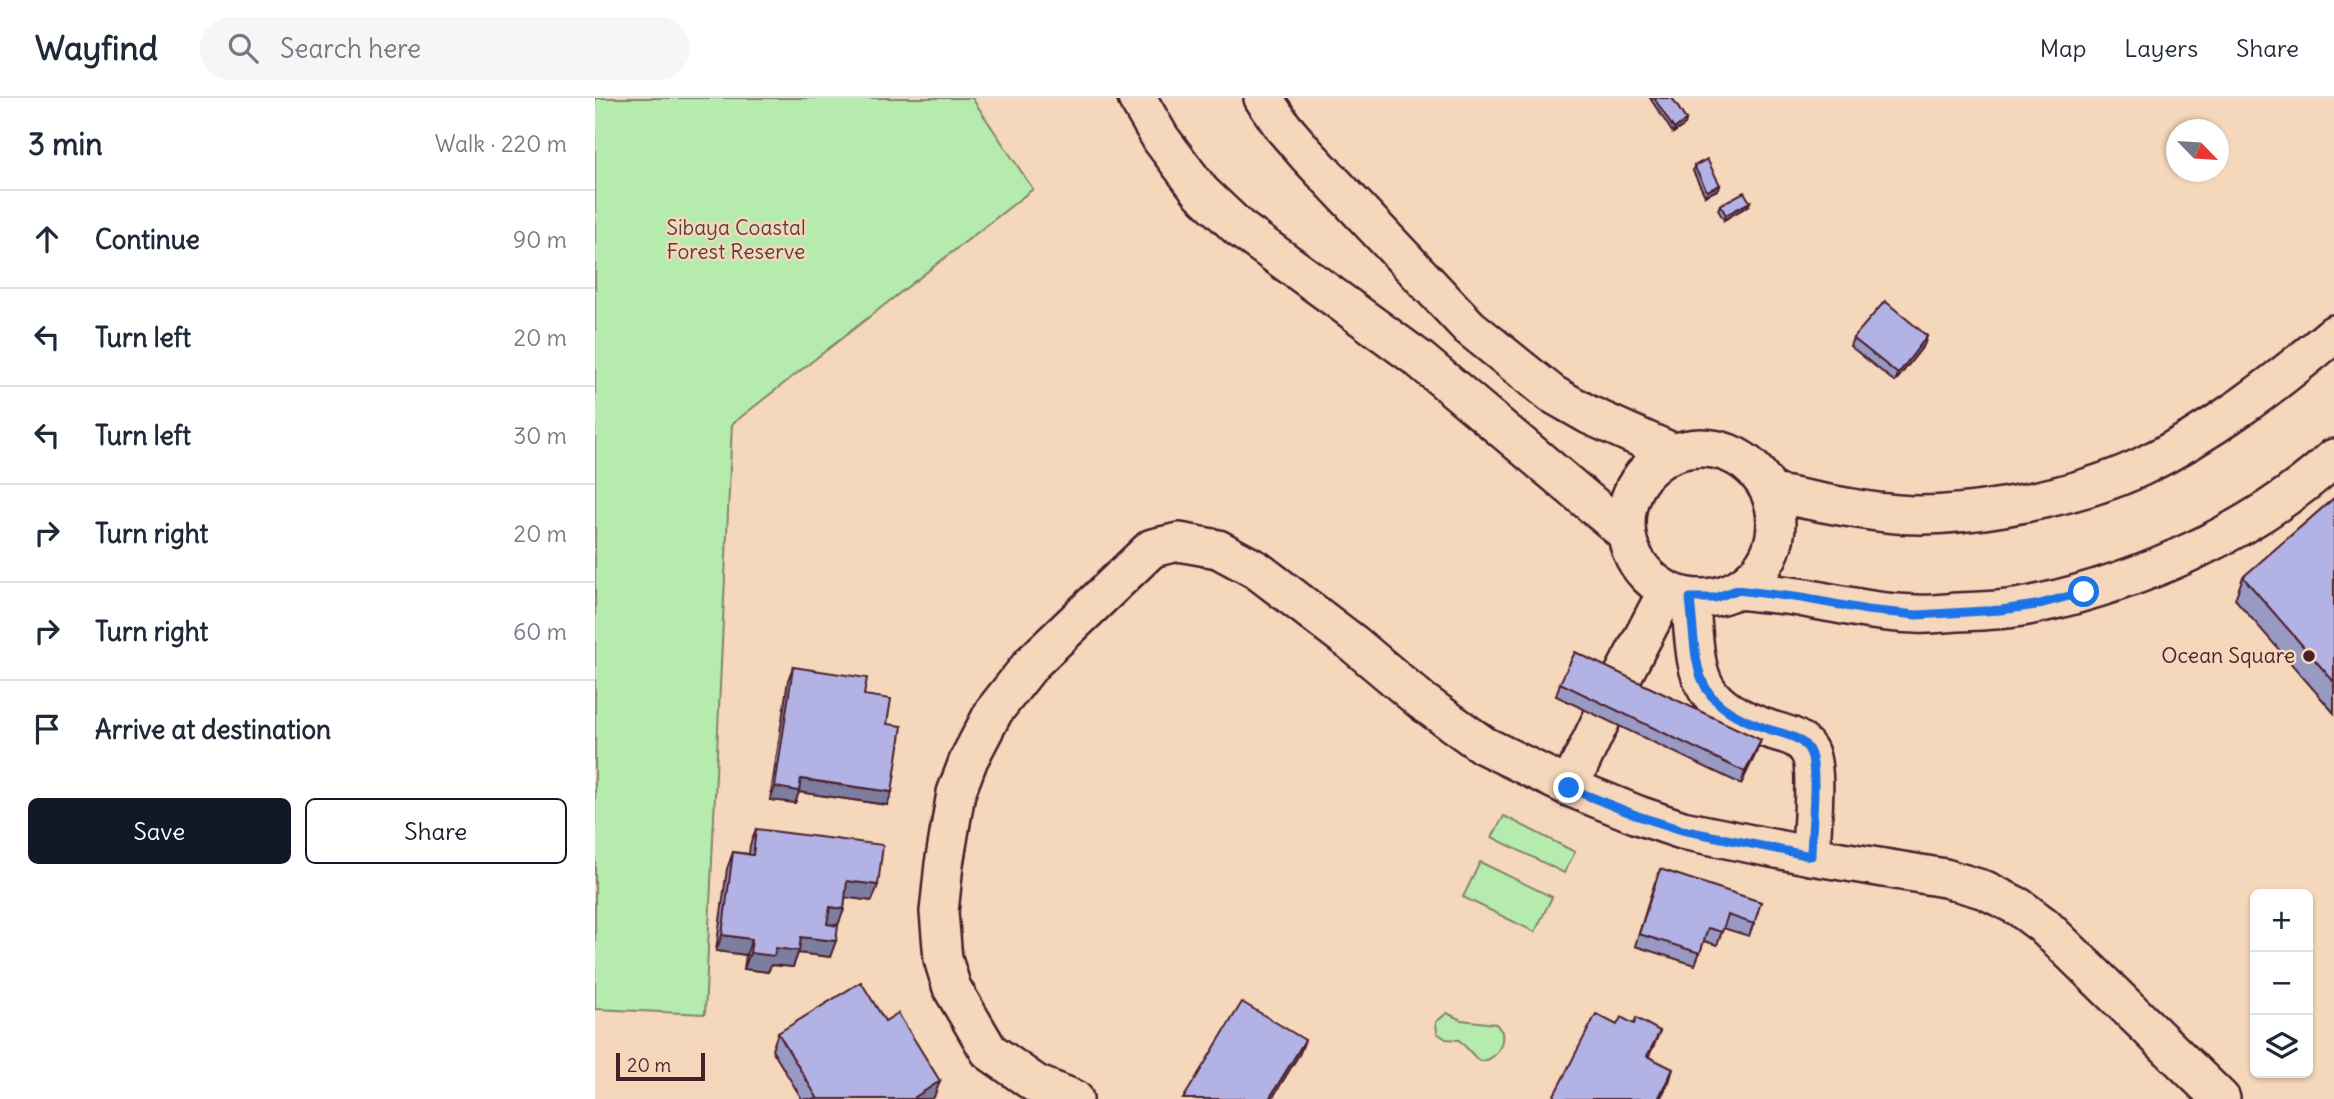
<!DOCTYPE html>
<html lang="en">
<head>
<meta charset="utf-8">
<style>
  :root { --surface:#fff; --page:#f6f6f7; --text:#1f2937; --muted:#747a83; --line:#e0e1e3; --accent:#111827 }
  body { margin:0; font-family:Delius,sans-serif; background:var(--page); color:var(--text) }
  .controls { position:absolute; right:21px; bottom:21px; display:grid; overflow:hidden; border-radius:10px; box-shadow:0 2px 5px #0004 }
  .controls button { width:63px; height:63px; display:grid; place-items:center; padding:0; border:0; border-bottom:2px solid var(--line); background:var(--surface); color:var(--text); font:35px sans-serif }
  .compass { position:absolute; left:1571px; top:21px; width:63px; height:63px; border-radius:50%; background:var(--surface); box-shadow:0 2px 5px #0004; rotate:115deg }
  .scale { position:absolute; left:21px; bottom:18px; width:89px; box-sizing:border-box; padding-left:7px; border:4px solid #4a1f2b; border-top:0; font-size:19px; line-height:24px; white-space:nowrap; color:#4a1f2b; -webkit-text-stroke:5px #f5d7bb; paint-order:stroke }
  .stop { position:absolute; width:21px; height:21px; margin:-16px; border:5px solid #1a73e8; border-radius:50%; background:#fff }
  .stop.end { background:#1a73e8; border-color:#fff; box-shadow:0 2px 7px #0008 }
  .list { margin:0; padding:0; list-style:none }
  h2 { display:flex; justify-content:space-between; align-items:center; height:91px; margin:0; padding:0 28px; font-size:30px }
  h2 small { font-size:23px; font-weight:400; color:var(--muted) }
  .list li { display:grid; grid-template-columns:46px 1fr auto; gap:21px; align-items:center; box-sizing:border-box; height:98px; padding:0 28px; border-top:2px solid var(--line) }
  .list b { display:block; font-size:26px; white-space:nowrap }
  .list em { font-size:23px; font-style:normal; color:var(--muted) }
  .actions { display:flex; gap:14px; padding:21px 28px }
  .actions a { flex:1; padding:16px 0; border:2px solid var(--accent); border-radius:10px; text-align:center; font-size:24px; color:var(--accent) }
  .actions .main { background:var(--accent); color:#fff }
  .icon { flex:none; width:38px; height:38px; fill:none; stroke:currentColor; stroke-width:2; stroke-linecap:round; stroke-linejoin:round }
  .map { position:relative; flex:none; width:1739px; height:1001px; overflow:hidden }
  header { display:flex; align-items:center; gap:42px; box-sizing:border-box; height:98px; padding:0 35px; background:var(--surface); border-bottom:2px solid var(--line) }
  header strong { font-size:33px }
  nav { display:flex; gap:38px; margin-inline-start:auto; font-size:24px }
  .search { width:490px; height:63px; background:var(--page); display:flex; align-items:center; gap:18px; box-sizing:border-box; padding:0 24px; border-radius:38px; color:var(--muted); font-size:26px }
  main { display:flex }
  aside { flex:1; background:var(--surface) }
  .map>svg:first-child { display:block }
</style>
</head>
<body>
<header>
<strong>Wayfind</strong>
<div class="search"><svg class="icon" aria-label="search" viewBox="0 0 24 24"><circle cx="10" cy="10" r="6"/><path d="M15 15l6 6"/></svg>Search here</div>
<nav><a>Map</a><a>Layers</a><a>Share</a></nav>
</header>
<main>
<aside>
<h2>3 min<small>Walk · 220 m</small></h2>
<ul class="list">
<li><svg class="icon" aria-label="ahead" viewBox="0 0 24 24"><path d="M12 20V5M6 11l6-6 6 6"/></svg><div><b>Continue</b></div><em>90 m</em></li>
<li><svg class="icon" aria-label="left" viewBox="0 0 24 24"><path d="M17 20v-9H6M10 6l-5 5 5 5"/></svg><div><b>Turn left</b></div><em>20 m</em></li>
<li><svg class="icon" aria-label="left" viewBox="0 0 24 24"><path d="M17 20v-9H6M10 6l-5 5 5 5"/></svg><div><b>Turn left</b></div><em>30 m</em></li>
<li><svg class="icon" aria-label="right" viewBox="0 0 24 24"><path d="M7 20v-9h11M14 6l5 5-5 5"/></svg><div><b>Turn right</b></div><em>20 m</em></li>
<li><svg class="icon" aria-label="right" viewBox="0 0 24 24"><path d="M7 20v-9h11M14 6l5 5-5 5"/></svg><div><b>Turn right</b></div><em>60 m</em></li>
<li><svg class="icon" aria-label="arrive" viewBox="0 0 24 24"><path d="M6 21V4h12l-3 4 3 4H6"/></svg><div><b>Arrive at destination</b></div></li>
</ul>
<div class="actions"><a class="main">Save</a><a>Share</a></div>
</aside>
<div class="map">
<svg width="1739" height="1001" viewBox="0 0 1739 1001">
  <rect width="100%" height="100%" fill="#f5d7bb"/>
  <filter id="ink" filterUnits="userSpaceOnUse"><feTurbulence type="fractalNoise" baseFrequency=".0143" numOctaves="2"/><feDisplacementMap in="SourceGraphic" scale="14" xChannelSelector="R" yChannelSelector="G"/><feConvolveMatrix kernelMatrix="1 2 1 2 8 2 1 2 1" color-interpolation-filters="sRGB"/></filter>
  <g filter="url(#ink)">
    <g fill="#b5ebad" stroke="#80856c" stroke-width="2">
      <polygon points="0,0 377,0 438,91 137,326 110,916 0,911"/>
      <polygon points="909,718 980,754 969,775 897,739"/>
      <polygon points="885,764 957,799 940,834 868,799"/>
      <path d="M852 915 866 922 901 926 907 934C909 949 900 963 884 963L864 942 851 941 842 935 841 924Z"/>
    </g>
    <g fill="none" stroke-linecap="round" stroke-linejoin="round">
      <g stroke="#4a1f2b" stroke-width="42">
        <g id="minor">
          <polyline points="542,0 566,41 606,94 644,130 824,261 1031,435"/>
          <polyline points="668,0 688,29 712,57 874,229 957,296 994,317 1079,355"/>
          <circle cx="1106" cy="425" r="75"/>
          <path d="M1176 395C1217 402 1260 413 1302 416 1338 419 1373 415 1408 409 1455 401 1504 389 1546 369 1616 335 1680 286 1739 236"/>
          <path d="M1142 492C1165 495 1188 496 1210 500 1247 507 1283 515 1321 516 1335 517 1349 515 1363 514 1390 513 1416 512 1442 506 1547 483 1660 433 1739 360"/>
          <path d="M1095 500C1103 576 1095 605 1176 632 1190 636 1205 639 1213 652 1224 667 1216 736 1216 758"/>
          <polyline points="1022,589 1072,493"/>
          <polyline points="974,689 1007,620"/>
          <polyline points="479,1001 441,986 394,953 357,890 348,861 344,814 349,766 361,695 374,661 399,613 437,565 557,450 584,444 623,451 662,472 759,546 828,604 888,647 974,689 1043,717 1087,732 1216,758 1350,780 1390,792 1424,809 1448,827 1626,1001"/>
        </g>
      </g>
      <use href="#minor" stroke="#f5d7bb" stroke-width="37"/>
    </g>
    <g fill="#999ac4" stroke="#4a1f2b" stroke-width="2">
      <polygon points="1055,0 1077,0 1091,22 1090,27 1078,35"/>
      <polygon points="1099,68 1125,87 1124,91 1110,98 1098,73"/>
      <polygon points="1125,107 1153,108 1129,122 1123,112"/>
      <polygon points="1332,238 1329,247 1300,284 1255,248 1258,240"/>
      <polygon points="1739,400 1739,615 1640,501 1648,479"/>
      <polygon points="198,569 269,597 292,626 292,707 204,694 200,705 175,702 193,582"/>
      <polygon points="965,585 1161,655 1146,686 961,598"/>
      <polygon points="161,731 277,803 250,799 249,811 243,827 235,859 203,855 198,869 176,867 173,874 149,871 151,857 121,853 132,771 138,754 154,756 155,747"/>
      <polygon points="1060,784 1166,804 1154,838 1128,830 1122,847 1109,843 1100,867 1040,848"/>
      <polygon points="290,923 339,999 336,1001 207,1001 177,952 183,935"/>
    </g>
    <g fill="#7d7da0" stroke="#4a1f2b" stroke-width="2">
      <polygon points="1091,22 1090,27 1078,35 1079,31"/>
      <polygon points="1125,87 1124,91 1110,98 1112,93"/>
      <polygon points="1155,104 1153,108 1129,122 1131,117"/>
      <polygon points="1332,238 1329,247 1300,284 1303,276"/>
      <polygon points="1166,642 1161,655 1146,686 1150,674"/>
      <polygon points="206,681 297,694 292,707 204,694 200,705 175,702 180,689"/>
      <polygon points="252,783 283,787 277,803 246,799"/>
      <polygon points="235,809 249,811 243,827 229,826"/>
      <polygon points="127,837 157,841 151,857 121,853"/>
      <polygon points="206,839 241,843 235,859 203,855 198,869 176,867 173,874 149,871 155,855 181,850"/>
      <polygon points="1065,933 1060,945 1048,970 1052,958"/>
      <polygon points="710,942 705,955 677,1001 674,1001"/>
      <polygon points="1078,971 1074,984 1065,1001 1063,1001"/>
      <polygon points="345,983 339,999 336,1001 319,1001 320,999"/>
    </g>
    <g fill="#b2b3e4" stroke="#4a1f2b" stroke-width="2">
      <polygon points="1059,0 1077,0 1091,22 1079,31"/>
      <polygon points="1112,61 1125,87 1112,93 1099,68"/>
      <polygon points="1149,94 1155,104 1131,117 1125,107"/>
      <polygon points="1290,203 1332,238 1303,276 1258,240"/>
      <polygon points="1739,400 1739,584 1648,479"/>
      <polygon points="980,554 1166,642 1150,674 965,585"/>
      <polygon points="198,569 272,580 269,597 296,601 292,626 307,628 297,694 206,681 204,693 180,689"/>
      <polygon points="161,731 288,747 283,787 252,783 249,811 235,809 232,826 243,828 241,843 206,839 204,853 181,850 179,858 155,855 157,841 127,837 138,754 158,757"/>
      <polygon points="1065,771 1166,804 1159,826 1133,817 1127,834 1113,830 1105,855 1044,836"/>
      <polygon points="266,884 290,923 303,915 345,983 320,999 321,1001 223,1001 183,935"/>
      <polygon points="647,904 710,942 674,1001 588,1001"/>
      <polygon points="1001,916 1022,927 1026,919 1039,926 1041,920 1065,933 1052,958 1078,971 1063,1001 957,1001"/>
    </g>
  </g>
  <g fill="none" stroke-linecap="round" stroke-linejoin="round" filter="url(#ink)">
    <path stroke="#1a73e8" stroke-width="9" d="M974 690 1043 718 1087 732 1216 758C1216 736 1224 667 1214 652 1206 639 1190 636 1176 632 1095 605 1103 576 1095 500H1119L1142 492 1207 500 1272 512 1322 517 1406 512 1441 507 1489 494"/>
  </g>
  <circle fill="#4a1f2b" stroke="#f5d7bb" stroke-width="2.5" cx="1714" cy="558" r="7"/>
  <g text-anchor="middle" stroke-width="5" stroke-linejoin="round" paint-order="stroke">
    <g font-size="21" fill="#5a3e3e" stroke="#f5d7bb">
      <text x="141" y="137">Sibaya Coastal<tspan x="141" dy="24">Forest Reserve</tspan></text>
    </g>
    <g font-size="21" fill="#4a1f2b" stroke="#f5d7bb" text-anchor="end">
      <text x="1700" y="565">Ocean Square</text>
    </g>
  </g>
</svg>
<div class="controls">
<button>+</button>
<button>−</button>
<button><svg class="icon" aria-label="layers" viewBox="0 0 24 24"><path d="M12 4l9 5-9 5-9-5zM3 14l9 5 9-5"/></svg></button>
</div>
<svg class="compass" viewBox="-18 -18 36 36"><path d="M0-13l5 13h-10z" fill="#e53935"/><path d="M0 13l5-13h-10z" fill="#747a83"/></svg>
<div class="scale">20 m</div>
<div class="stop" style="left:1489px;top:494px"></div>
<div class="stop end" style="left:974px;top:690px"></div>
</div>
</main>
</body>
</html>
